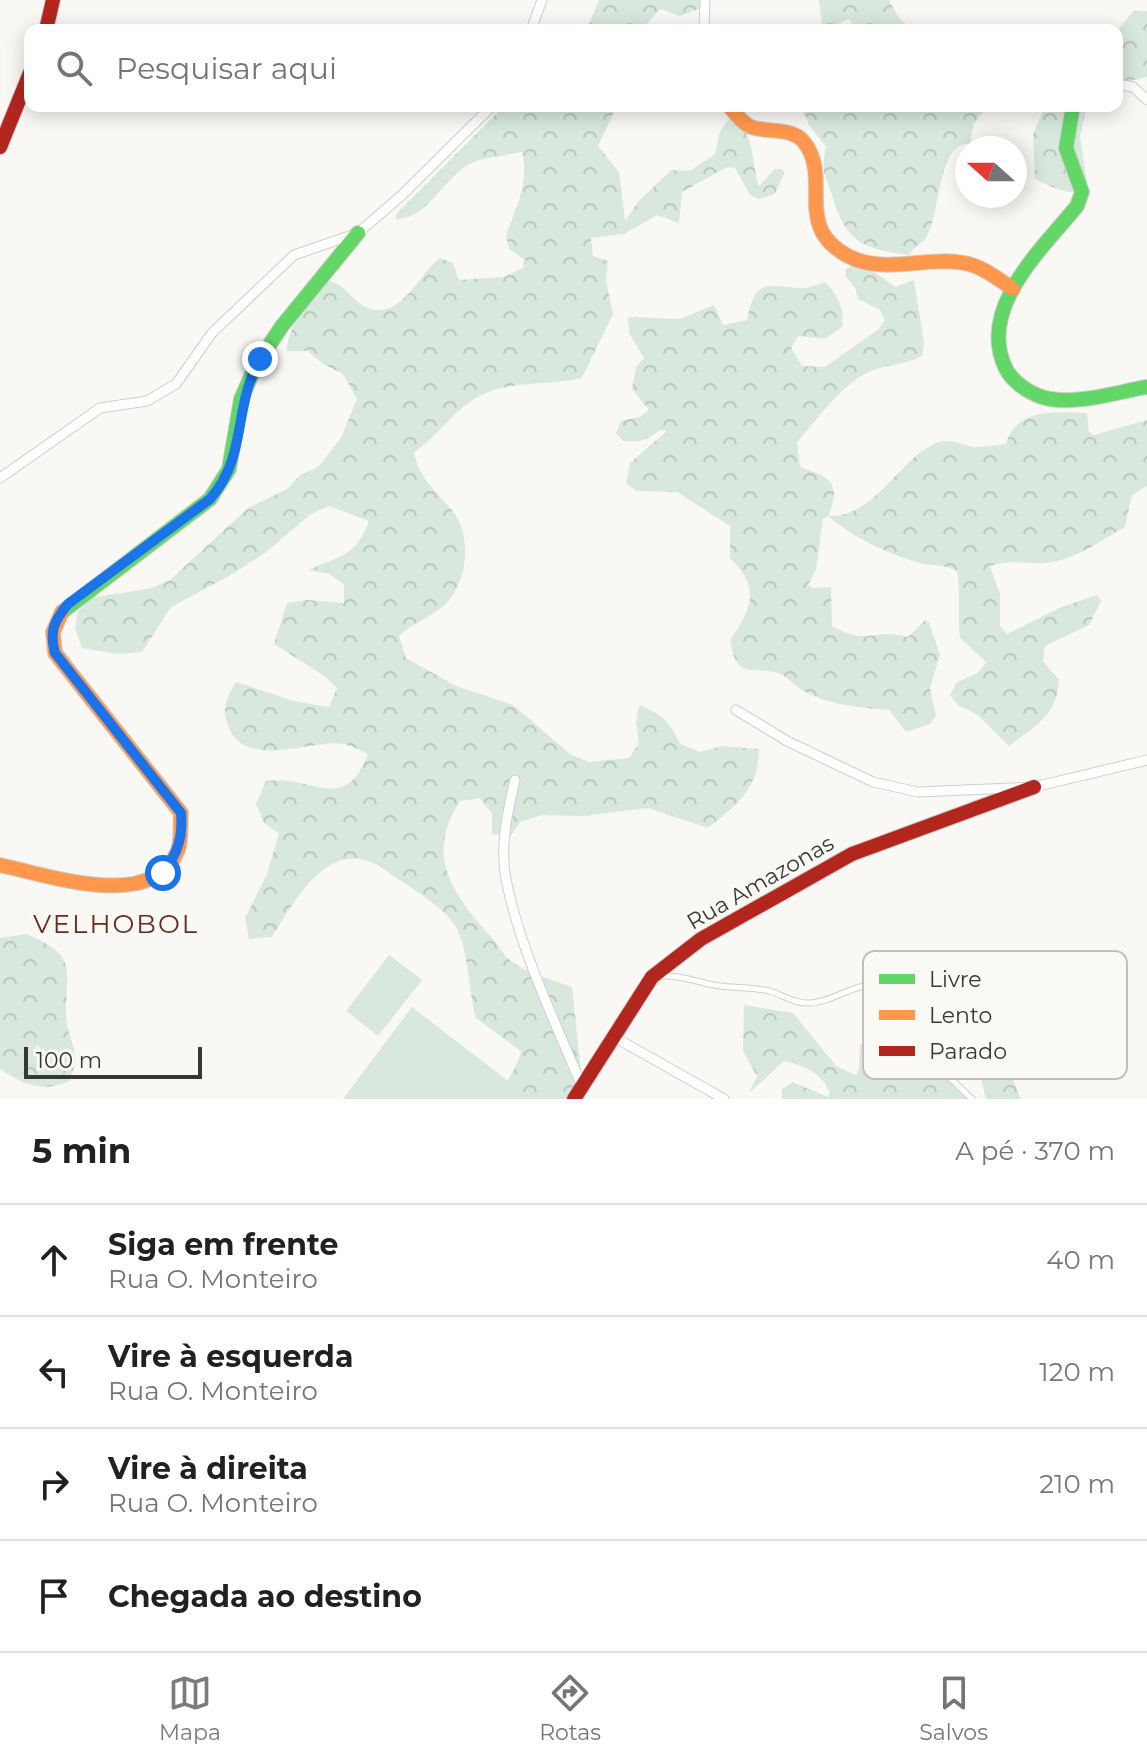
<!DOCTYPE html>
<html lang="pt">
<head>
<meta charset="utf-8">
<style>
  :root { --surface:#fff; --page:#f2f2f2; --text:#202124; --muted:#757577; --line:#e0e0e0; --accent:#7b7b78 }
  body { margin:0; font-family:Montserrat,sans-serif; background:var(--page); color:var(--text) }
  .compass { position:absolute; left:955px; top:136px; width:72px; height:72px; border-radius:50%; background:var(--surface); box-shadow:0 4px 20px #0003; rotate:291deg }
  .scale { position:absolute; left:24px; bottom:20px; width:178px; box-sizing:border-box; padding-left:8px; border:4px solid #373734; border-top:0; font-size:22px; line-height:28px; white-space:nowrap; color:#373734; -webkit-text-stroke:6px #fbf9f3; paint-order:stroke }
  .stop { position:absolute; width:24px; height:24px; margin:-18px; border:6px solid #1a73e8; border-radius:50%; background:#fff }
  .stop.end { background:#1a73e8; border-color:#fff; box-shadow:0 2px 8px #0008 }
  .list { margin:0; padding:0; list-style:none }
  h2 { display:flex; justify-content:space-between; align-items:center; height:104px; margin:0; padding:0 32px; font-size:34px }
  h2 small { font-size:26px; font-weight:400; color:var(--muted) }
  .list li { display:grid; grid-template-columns:52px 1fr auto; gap:24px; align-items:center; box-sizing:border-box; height:112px; padding:0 32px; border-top:2px solid var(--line) }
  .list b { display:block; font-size:30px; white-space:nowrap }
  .list p { margin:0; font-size:26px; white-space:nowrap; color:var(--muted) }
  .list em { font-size:26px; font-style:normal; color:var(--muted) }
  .icon { flex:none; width:44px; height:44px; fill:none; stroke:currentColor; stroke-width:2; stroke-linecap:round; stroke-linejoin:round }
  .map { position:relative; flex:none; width:1147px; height:1099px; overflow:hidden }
  .search { position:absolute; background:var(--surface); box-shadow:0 4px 20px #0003; left:24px; right:24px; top:24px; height:88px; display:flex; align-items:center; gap:20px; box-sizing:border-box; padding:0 28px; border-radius:16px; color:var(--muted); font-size:30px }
  .sheet { height:552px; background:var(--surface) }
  nav { display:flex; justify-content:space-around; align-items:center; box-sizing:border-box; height:112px; border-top:2px solid var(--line); background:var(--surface); font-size:22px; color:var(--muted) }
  nav a { display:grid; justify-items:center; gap:4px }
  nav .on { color:var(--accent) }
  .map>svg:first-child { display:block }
</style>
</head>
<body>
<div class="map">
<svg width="1147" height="1099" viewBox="0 0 1147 1099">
  <defs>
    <pattern id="forest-crowns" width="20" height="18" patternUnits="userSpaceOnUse" patternTransform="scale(2)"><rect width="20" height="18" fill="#d8e8dd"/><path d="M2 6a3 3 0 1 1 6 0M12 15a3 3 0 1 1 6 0" fill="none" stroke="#bac8be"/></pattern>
  </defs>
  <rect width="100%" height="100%" fill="#f9f8f5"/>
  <g fill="url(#forest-crowns)">
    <polygon points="599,0 703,0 699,9 680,16 660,9 643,28 647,30 565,30 566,26 589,24"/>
    <polygon points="819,0 889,0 898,17 913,30 857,30 849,19 823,30"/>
    <polygon points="1133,11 1147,11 1147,77 1117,84 1117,31"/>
    <path d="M504 106H617L598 146 619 172 625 221 638 202 671 170 690 171 715 154 720 131 729 119C755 123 751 164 759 186L775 169H782L784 173 775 194 759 199 750 195 735 168 727 167 682 192 679 223 657 215 624 234 591 238 593 256 608 261 606 281 613 314 582 378C549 386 512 380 482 395 454 408 439 436 414 452 420 487 449 498 460 524 470 549 465 580 449 600 436 616 414 621 399 636L406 658 456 686 513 705 570 754 589 762 629 758 639 743 636 723 639 705C661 714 671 722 680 744L700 752 722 746 759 749C759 788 737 805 708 828L648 808 583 816 542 815 520 822 510 837 492 834V814L480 798 460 801C424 856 453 894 491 937 498 945 506 959 515 964 531 975 554 980 572 987L581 1071 578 1099H498C505 1081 517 1070 521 1051L476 1018C469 993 468 950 457 929 446 909 419 893 401 881 390 874 377 863 365 860 321 848 291 907 272 937L249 939 245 918 267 874 279 833 264 823 256 804 266 781C313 774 344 816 368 754 361 751 352 746 345 744 313 738 247 771 229 728 221 710 226 698 236 682L294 701 329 707 337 688 323 675 274 644 287 603 307 600 344 603V584L329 574 308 570C341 555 355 558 369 521L329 506 311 514 265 553 229 576 171 607 142 652 118 654 82 648 75 629 78 612 91 598 152 588 170 580 248 508 287 489 300 475 318 467 341 438 357 399 343 374 323 364 308 351H286C290 325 306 296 328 281 347 285 349 298 364 306 400 325 419 273 440 258L453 263 459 280 503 277 523 268 525 260 509 249 506 236C515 208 530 184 522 152 504 156 481 157 466 166 444 180 424 221 396 219V214Z"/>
    <path d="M801 106H993C976 115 971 125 971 144 937 139 941 216 926 238 921 245 913 247 909 255 862 249 846 242 832 195 824 170 821 174 826 147L809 125Z"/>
    <path d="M1045 106H1087L1080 136 1087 183 1085 191C1067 196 1051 186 1035 179L1033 134Z"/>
    <path d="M854 265 876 273 895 287 914 280 924 342 922 356C906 365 886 364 869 372 838 387 819 418 797 442L800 467C829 477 843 483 828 516 877 518 899 456 939 442 951 438 963 446 975 447 985 447 996 445 1006 444 1016 407 1058 412 1087 413L1089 432 1094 435 1147 420V486L1132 495 1125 527C1102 540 1079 557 1052 562 1030 566 1012 558 990 566L1000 594V626L1007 634 1059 608 1097 595 1101 601 1089 625 1045 646 1043 661 1059 680C1057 716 1036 725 1009 746L978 715 958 705 950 695 956 683 979 672 986 662 960 638C957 615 961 593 957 571 943 564 933 566 920 563 889 555 851 536 828 516L823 519 816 570 808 585 813 588 831 587 832 626C869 647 872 627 908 637L924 621 929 622 940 655 930 688 936 716 930 724 906 732 889 710C860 707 830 706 804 691 795 687 788 676 778 673 751 665 737 682 730 640 752 607 761 589 730 558V526L677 492 636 491 626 483 630 463 667 431 660 430C647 440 640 443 623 441L616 433 621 421 640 417 649 410 632 389 636 367 644 358 629 333 628 317 680 319 714 305 723 325 747 320C756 278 763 286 800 288 808 289 818 284 825 282 838 295 845 309 842 327L825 339 798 336 791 348 802 366 825 367 879 329 885 320 880 310 858 299 855 287 846 277V269Z"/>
    <path d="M26 934C78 955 66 967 66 1014 67 1043 83 1049 70 1081 43 1093 24 1085 0 1069V938Z"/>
    <path d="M744 1005 793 1013 836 1066 856 1075 859 1069 860 1044 878 1047 887 1030C894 1029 900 1027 907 1030 924 1039 961 1081 969 1099H782V1089L793 1082 828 1097 830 1093C821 1072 806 1066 784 1061L749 1093 757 1076 743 1051Z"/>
    <polygon points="1000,1066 1008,1068 1021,1099 986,1099 981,1079"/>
  </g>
  <g fill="#d8e8dd">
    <polygon points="389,955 422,980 378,1036 346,1011"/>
    <polygon points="412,1007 516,1087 507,1099 343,1099"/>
  </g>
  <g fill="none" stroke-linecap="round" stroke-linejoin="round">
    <g stroke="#cfcecc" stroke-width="7">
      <path id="lane" d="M660 976C683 975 699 983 720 986 736 988 753 987 769 991 783 995 795 1004 810 1003 835 1003 862 975 886 990 899 998 901 1013 907 1026 922 1055 949 1076 972 1099"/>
    </g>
    <g stroke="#cfcecc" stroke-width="11">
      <g id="street">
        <polyline points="531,30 542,0"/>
        <polyline points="704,30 705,0"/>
        <polyline points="1117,84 1133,87 1147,100"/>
        <polyline points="0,478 100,408 147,401 176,384 212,333 294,255 358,233 402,195 492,106"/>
        <polyline points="736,710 787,741 873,782 918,792 1034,787 1147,760"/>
        <path d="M515 780C507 814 499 850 507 884 520 948 556 1025 582 1086"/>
        <polyline points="614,1037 724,1099"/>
      </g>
    </g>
    <g stroke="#cfcecc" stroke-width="16">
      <g id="fast">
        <path d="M1073 106 1066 148 1082 192 1077 206C1042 249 976 309 1006 369 1014 384 1033 396 1050 399 1081 404 1117 392 1147 387"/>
        <polyline points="62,612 210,499 229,469 241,399 256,365 282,326 358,233"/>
      </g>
    </g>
    <g stroke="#cfcecc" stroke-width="16">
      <g id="slow">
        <path d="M729 106C736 114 742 123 751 127 768 133 792 127 804 142 833 179 792 226 848 256 884 275 926 256 964 263 982 266 998 279 1013 289"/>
        <path d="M0 865C48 875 154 913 178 850 182 840 180 824 181 813L55 653 53 632 62 612"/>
      </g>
    </g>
    <g stroke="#cfcecc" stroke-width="16">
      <g id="jam">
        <polyline points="46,30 53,0"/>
        <polyline points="0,147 30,73"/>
        <polyline points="574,1099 652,977 701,939 852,854 1034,787"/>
      </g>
    </g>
    <use href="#lane" stroke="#fefefe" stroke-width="5"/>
    <use href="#street" stroke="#fefefe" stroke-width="9"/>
    <use href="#fast" stroke="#63d668" stroke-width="14"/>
    <use href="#slow" stroke="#ff974d" stroke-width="14"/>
    <use href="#jam" stroke="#b3261e" stroke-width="14"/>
  </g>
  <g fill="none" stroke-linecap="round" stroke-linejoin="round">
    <path stroke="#1a73e8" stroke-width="10" d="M163 873C178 853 183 837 181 813L55 653C49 631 54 621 68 604L210 499C248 456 232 410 260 359"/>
  </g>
  <g text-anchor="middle" stroke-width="8" stroke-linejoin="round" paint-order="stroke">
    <g font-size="22" fill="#373734" stroke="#fbf9f3">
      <text transform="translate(760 882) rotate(-30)" y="8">Rua Amazonas</text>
    </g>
    <g font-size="26" letter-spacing="2" fill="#6c281d" stroke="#fbf9f3">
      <text x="116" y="933">VELHOBOL</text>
    </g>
  </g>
  <rect x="863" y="951" width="264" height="128" rx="12" fill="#fbf9f3" stroke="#c0bfba" stroke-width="2"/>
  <rect x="879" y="974" width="36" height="10" fill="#63d668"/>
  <rect x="879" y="1010" width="36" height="10" fill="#ff974d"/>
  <rect x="879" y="1046" width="36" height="10" fill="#b3261e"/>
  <g font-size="22" fill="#373734">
    <text x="929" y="987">Livre</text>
    <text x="929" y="1023">Lento</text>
    <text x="929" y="1059">Parado</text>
  </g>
</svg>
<svg class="compass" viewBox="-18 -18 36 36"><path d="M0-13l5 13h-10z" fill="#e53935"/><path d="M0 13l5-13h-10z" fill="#757577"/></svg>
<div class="scale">100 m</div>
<div class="stop" style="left:163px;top:873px"></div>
<div class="stop end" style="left:260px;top:359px"></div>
<div class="search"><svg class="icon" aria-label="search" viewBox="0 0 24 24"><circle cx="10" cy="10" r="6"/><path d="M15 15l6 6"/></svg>Pesquisar aqui</div>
</div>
<section class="sheet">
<h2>5 min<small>A pé · 370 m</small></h2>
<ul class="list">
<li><svg class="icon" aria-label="ahead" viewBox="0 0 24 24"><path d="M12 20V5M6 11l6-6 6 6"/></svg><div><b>Siga em frente</b><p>Rua O. Monteiro</p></div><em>40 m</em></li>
<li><svg class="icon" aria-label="left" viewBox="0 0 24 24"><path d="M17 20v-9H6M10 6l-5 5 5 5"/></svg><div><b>Vire à esquerda</b><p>Rua O. Monteiro</p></div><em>120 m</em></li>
<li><svg class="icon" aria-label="right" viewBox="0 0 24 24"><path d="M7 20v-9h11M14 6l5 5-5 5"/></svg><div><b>Vire à direita</b><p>Rua O. Monteiro</p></div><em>210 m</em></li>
<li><svg class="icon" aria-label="arrive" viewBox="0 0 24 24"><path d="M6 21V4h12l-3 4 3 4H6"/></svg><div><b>Chegada ao destino</b></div></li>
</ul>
</section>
<nav>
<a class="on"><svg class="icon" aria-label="map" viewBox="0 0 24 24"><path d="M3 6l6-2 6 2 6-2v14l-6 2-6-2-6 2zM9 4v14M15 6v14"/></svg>Mapa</a>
<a><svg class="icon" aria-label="directions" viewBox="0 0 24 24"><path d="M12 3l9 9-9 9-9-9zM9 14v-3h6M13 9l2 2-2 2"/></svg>Rotas</a>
<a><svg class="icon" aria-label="saved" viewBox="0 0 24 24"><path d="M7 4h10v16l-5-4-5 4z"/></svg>Salvos</a>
</nav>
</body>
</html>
